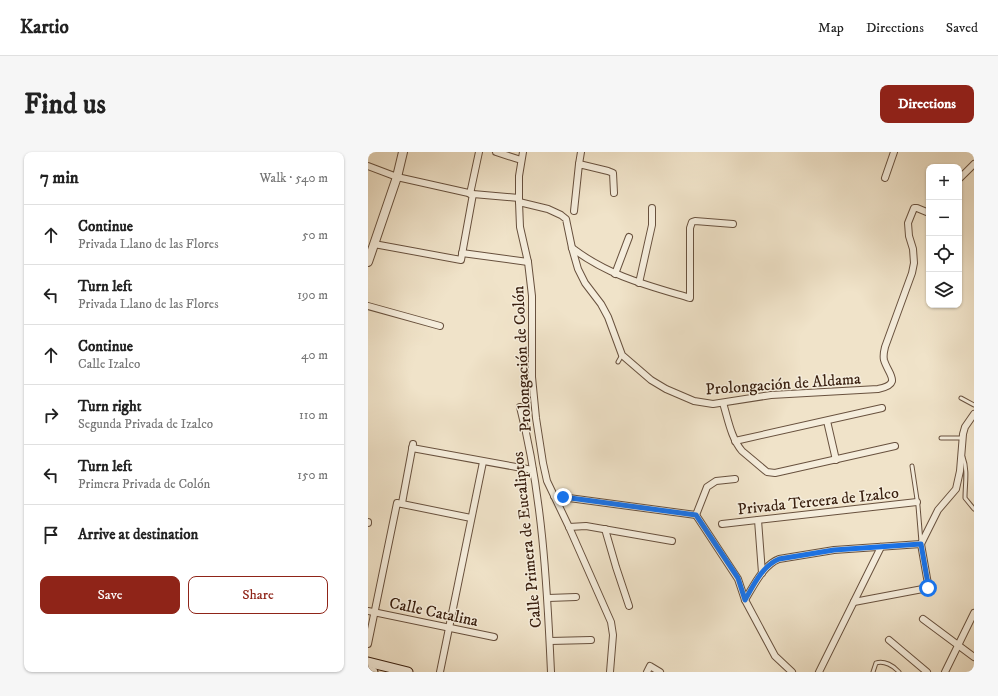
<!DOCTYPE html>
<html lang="en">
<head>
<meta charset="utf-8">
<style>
  :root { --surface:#fff; --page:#f6f6f6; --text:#222; --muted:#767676; --line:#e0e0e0; --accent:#8f2418 }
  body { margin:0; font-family:"IM FELL DW Pica",serif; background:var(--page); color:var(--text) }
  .controls { position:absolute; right:12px; top:12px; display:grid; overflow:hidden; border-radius:8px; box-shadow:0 1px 3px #0004 }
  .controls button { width:36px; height:36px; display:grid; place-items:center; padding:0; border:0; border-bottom:1px solid var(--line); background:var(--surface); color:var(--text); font:20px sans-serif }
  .stop { position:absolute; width:12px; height:12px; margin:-9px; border:3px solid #1a73e8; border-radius:50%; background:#fff }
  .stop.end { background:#1a73e8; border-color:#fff; box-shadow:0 1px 4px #0008 }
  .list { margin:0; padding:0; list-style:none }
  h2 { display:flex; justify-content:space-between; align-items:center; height:52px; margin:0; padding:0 16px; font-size:17px }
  h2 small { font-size:13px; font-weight:400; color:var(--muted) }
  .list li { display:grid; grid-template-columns:26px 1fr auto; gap:12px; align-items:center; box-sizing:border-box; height:60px; padding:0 16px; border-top:1px solid var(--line) }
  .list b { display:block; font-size:15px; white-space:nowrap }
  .list p { margin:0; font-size:13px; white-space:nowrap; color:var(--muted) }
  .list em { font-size:13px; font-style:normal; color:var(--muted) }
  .actions { display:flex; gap:8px; padding:12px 16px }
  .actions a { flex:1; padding:9px 0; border:1px solid var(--accent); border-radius:8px; text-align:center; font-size:14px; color:var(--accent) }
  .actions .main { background:var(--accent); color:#fff }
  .icon { flex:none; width:22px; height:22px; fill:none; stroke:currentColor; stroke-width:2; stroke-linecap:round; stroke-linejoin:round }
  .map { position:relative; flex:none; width:606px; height:520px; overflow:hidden; border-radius:8px }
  header { display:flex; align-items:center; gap:24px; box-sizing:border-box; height:56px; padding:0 20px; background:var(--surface); border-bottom:1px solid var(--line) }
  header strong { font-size:19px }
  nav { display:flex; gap:22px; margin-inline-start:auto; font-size:14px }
  .intro { display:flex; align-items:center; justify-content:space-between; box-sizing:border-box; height:96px; padding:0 24px }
  h1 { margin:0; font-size:28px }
  .button { padding:10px 18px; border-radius:8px; background:var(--accent); color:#fff; font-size:14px; font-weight:700 }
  main { display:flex; gap:24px; padding:0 24px }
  aside { flex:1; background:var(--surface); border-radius:8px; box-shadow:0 1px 3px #0004 }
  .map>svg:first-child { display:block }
</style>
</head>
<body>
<header>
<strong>Kartio</strong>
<nav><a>Map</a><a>Directions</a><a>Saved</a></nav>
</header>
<div class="intro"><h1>Find us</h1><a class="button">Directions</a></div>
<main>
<aside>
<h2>7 min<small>Walk · 540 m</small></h2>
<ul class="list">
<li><svg class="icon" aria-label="ahead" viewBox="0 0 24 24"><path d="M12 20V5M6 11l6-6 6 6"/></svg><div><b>Continue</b><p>Privada Llano de las Flores</p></div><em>50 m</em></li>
<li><svg class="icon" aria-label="left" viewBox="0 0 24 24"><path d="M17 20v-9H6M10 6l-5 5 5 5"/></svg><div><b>Turn left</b><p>Privada Llano de las Flores</p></div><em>190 m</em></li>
<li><svg class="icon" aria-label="ahead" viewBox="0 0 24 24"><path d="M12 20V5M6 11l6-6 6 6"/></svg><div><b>Continue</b><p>Calle Izalco</p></div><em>40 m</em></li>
<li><svg class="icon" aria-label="right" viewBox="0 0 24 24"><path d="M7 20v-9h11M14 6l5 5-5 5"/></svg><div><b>Turn right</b><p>Segunda Privada de Izalco</p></div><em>110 m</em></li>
<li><svg class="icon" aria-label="left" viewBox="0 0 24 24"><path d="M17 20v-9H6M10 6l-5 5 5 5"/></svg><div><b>Turn left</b><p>Primera Privada de Colón</p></div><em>150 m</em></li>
<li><svg class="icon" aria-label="arrive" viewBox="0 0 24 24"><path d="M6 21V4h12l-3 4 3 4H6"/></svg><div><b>Arrive at destination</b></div></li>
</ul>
<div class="actions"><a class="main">Save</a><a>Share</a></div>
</aside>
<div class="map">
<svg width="606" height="520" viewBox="0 0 606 520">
  <rect width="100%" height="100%" fill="#f0e3c9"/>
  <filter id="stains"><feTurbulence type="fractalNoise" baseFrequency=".005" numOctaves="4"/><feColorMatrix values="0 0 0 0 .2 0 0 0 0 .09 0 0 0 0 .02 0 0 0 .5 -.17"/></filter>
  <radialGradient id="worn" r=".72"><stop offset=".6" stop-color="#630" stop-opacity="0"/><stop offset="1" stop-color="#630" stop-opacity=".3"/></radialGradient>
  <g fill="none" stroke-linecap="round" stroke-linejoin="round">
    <g stroke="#68513e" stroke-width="5">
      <g id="service">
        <polyline points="250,210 254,203"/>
        <polyline points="593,246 606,253"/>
        <polyline points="573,286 594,286"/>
        <path d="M595 305C600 318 597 332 597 346L606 357"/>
        <polyline points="544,314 550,354 553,390"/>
        <path d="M505 520 508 511C516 508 526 514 531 520"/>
      </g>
    </g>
    <g stroke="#68513e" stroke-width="8">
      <g id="minor">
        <polyline points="128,0 153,8"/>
        <polyline points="155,0 151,24 151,50 152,75 160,110 164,144 164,225 168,266 175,311 179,329 201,375 243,470 245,483 242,520"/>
        <polyline points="211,12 213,0"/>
        <polyline points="0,14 29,25 105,42 151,46"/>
        <polyline points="517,26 526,0"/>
        <polyline points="591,27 606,12"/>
        <polyline points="102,42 111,0"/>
        <path d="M151 50 180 57 193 63 198 67 204 96 210 117 217 131 233 152 240 165 254 203 283 228 298 237 326 249 345 252 403 243 510 237C535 232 520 222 516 208 515 204 516 199 517 195L544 121 546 111 545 97 541 84 540 71 546 56H549L561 61"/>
        <polyline points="206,59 211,12 240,19 245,21 246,41"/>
        <polyline points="6,92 93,108 105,42"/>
        <path d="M204 96C241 124 278 133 322 146V76L324 70 327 69 365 72"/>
        <polyline points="94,101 160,110"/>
        <polyline points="247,122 261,85"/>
        <polyline points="271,131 284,73 284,56"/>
        <polyline points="0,154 72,174"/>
        <path d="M355 251C360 267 363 286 374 299L399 320 407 321 527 294"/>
        <path d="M152 255C174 341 179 431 183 520"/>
        <polyline points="459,269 468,308"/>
        <polyline points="367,289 514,256"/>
        <polyline points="44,296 165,318"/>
        <polyline points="186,344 328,363"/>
        <polyline points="34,351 45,292"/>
        <polyline points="328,363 370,427 377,448 407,504 424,520"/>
        <polyline points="328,363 339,335 348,329 367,327"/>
        <polyline points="390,368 394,421"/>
        <polyline points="0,370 0,371"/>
        <polyline points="354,372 549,350"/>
        <polyline points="201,375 218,374 304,389"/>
        <polyline points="237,377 248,415 261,454"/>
        <polyline points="553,392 570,358 588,337 592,319 595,282 597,275 606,262"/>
        <polyline points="180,446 208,445"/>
        <path d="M377 448C385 435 395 413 411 407L466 398 553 392 560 432V436L486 450"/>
        <polyline points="0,459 126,485"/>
        <polyline points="555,467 606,505"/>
        <polyline points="521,488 559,520"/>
        <polyline points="182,489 223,488"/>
        <polyline points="0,492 29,351 103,366"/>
        <polyline points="72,520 115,310"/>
        <polyline points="279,520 282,514 292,520"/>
        <polyline points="451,520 513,395"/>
        <polyline points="577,520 606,461"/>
      </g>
    </g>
    <g stroke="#68513e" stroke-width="10">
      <polyline id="tertiary" points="0,110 29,25 35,0"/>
    </g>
    <g stroke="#3a2010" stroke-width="11">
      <g id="secondary">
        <polyline points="0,510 40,520"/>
        <polyline points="0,519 5,520"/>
      </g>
    </g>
    <use href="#service" stroke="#f5eddc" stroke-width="3"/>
    <use href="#minor" stroke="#f5eddc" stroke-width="6"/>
    <use href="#tertiary" stroke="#f5eddc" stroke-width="8"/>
    <use href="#secondary" stroke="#f5eddc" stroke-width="9"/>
  </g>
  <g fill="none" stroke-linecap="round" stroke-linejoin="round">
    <path stroke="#1a73e8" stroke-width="5" d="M195 345 328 363 370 426 377 448C385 434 395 413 411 407L466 398 553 392 560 432V436"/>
  </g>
  <g text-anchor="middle" stroke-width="3" stroke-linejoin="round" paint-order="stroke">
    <g font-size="16" fill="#3a2010" stroke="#f5eddc">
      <text transform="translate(153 207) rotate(-93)" y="6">Prolongación de Colón</text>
      <text transform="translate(415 231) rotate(-4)" y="6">Prolongación de Aldama</text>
      <text transform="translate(450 348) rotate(-6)" y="6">Privada Tercera de Izalco</text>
      <text transform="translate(158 388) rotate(-96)" y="6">Calle Primera de Eucaliptos</text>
      <text transform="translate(66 459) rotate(12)" y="6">Calle Catalina</text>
    </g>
  </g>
  <rect width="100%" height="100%" filter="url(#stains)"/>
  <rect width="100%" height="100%" fill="url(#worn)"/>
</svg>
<div class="controls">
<button>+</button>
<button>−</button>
<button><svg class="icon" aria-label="locate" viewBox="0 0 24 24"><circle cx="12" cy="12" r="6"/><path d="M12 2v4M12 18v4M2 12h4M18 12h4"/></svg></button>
<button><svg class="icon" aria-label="layers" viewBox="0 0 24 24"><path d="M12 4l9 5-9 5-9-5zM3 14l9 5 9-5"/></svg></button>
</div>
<div class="stop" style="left:560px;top:436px"></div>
<div class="stop end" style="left:195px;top:345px"></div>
</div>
</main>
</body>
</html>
